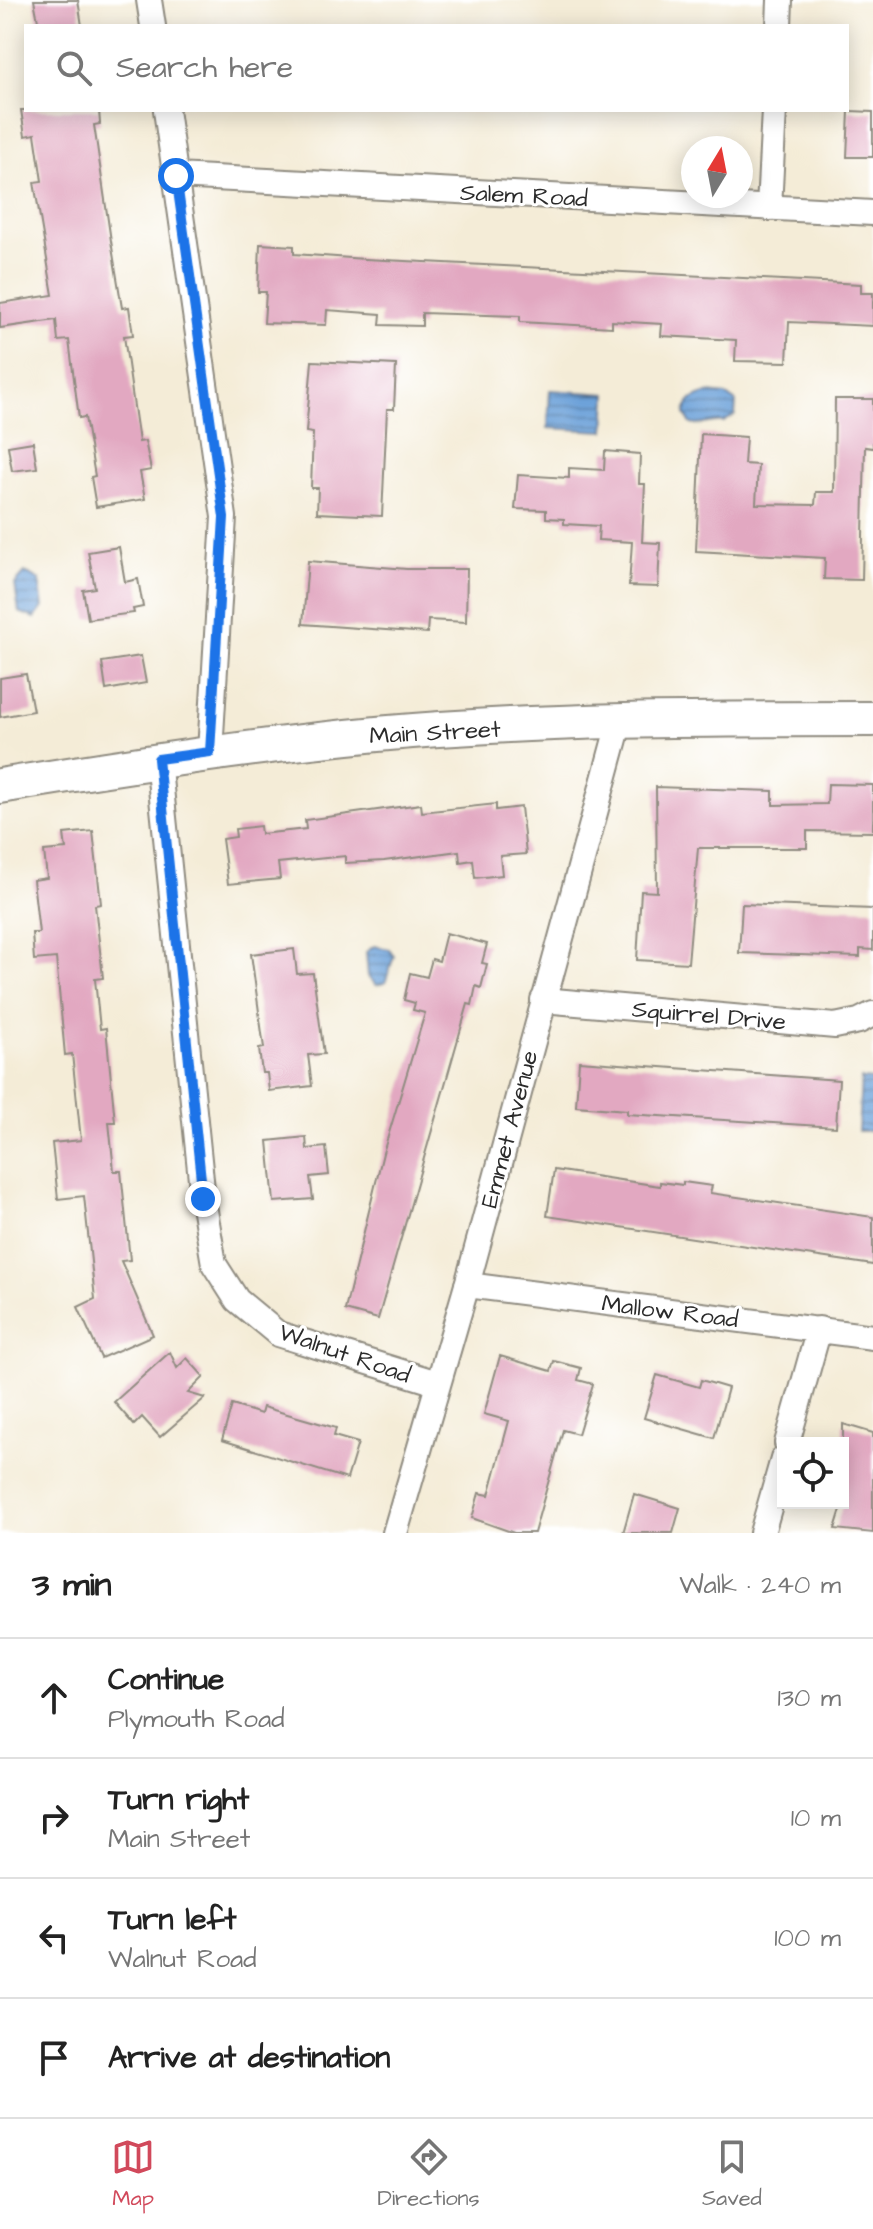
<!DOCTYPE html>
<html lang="en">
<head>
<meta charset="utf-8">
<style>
  :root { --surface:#fff; --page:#f2f2f2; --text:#222; --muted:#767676; --line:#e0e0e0; --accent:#d1495b }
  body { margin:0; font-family:"Architects Daughter",sans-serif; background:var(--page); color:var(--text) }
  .controls { position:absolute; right:24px; bottom:24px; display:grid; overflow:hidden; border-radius:0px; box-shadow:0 4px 20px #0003 }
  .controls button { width:72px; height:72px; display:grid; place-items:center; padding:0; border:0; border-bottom:2px solid var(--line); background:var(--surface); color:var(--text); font:40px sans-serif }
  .compass { position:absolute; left:681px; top:136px; width:72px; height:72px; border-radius:50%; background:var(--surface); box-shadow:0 4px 20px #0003; rotate:10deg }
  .stop { position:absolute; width:24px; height:24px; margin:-18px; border:6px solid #1a73e8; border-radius:50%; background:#fff }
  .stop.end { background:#1a73e8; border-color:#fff; box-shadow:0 2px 8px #0008 }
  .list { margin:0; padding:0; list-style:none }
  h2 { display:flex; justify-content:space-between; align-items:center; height:104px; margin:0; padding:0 32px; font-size:34px }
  h2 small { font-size:26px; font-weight:400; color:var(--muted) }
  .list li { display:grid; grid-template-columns:52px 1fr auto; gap:24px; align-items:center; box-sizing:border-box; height:120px; padding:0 32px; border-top:2px solid var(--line) }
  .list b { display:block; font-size:30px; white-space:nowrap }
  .list p { margin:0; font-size:26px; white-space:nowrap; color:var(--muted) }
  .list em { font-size:26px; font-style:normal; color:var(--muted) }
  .icon { flex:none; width:44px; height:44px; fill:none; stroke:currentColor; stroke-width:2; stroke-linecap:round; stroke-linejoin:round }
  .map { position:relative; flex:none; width:873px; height:1533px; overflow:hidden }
  .search { position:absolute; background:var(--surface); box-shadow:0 4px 20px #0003; left:24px; right:24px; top:24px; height:88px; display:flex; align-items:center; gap:20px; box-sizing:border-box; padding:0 28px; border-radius:0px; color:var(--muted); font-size:30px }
  .sheet { height:584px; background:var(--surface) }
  nav { display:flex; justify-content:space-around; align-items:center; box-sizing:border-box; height:112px; border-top:2px solid var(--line); background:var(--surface); font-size:22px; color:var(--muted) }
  nav a { display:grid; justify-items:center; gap:4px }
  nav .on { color:var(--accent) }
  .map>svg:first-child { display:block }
</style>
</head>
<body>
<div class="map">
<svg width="873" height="1533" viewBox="0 0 873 1533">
  <defs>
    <pattern id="water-rules" width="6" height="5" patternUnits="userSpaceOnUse" patternTransform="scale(2)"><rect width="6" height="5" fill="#6ca1d9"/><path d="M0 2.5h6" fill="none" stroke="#5983b0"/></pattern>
  </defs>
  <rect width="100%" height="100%" fill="#fff"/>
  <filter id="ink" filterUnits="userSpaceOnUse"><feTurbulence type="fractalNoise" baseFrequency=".0125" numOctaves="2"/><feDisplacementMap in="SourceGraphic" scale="16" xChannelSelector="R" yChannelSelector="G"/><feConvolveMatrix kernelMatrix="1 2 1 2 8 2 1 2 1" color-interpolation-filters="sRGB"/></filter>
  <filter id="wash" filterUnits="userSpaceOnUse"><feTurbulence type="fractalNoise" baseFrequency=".006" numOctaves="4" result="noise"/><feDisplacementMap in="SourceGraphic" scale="32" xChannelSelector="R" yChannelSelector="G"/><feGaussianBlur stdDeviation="1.8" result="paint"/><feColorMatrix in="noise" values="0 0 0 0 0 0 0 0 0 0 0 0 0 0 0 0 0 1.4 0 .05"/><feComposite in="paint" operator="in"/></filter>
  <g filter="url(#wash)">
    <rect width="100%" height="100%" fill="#f4ecd7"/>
    <g fill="url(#water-rules)" stroke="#4c6682" stroke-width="2">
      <polygon points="550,390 607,394 605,431 548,428"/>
      <path d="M709 393 726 395 736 402 735 415 724 422C711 420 703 427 691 424L685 414C687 400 696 396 709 393Z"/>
      <polygon points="25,573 39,580 43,607 35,618 19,612 15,584"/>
      <polygon points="374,946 389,949 394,956 385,983 376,985 368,976 366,952"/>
      <polygon points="861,1079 873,1080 873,1131 858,1131"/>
    </g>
    <g id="blocks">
      <g fill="#e2a8c1">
        <polygon points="34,0 78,0 82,26 39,26"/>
        <polygon points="21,110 99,110 100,124 94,125 111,241 122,308 129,307 133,335 124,336 139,442 145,441 151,470 140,472 145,499 96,507 91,477 95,476 85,417 79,418 69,340 58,341 56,320 0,328 0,303 53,295 34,182 42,181 35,134 25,136"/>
        <polygon points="849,111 873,112 873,157 847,157"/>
        <polygon points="260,244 294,246 294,254 365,259 861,284 861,293 873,293 873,326 789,322 787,362 735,361 736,340 661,336 662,324 612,321 612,327 520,322 520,316 422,313 422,326 380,325 381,314 327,310 326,325 264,323 266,292 258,292"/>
        <polygon points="312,361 396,365 394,409 387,409 382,516 317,513 318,488 311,488 313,433 306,432"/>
        <polygon points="835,399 873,399 873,448 865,447 862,580 824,579 825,558 696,551 701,434 746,437 744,464 758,465 756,504 815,505 816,492 834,492"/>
        <polygon points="33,442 37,468 12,471 8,446"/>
        <polygon points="605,451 640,454 639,484 645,484 642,542 660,543 658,587 629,586 632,542 598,540 599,526 564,524 564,519 546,518 546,510 515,509 518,475 569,478 569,468 604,470"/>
        <polygon points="119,547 125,582 138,579 143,607 133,609 134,613 88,619 83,590 95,588 88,552"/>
        <polygon points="308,561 407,569 467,569 466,622 428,620 427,633 303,624"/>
        <polygon points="141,656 146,683 106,690 102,662"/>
        <polygon points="26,674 33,711 0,717 0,678"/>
        <polygon points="828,784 873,785 873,832 807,831 807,848 698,848 688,963 637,960 641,891 657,892 656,787 773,791 773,805 827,804"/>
        <polygon points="421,804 422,812 496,804 496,810 521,807 526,854 500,856 502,875 475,878 473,860 460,862 459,851 384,861 345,863 345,856 278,863 280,879 228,884 222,839 236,837 235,829 260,826 261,834 306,829 305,820"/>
        <polygon points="93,831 101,904 95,905 103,978 95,979 100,1029 106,1028 115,1122 109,1122 114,1171 121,1171 130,1260 121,1261 153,1335 101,1358 78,1307 95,1299 84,1196 58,1199 52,1143 81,1140 72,1054 65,1055 56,958 34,960 32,933 39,933 33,880 47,878 44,851 66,849 64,834"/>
        <polygon points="742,904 873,909 873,950 860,949 860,957 739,953"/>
        <polygon points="446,933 487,944 482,963 487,964 481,988 476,986 472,1005 468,1004 378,1319 345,1310 383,1153 425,1013 413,1010 415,1003 404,1000 410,973 427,977 432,959 439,961"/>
        <polygon points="294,949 297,974 313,973 324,1054 308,1055 312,1086 269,1091 267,1073 262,1073 259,1049 264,1048 251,954"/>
        <polygon points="579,1061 839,1080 836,1127 627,1114 627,1110 576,1106"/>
        <polygon points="306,1137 307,1149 326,1147 329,1175 310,1177 313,1199 274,1202 268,1141"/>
        <polygon points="554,1170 660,1186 660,1182 683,1185 683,1182 712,1186 710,1193 873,1217 873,1265 547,1216"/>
        <polygon points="170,1352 177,1368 187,1358 204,1377 188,1393 205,1398 160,1437 142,1417 134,1425 114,1402"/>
        <polygon points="500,1356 551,1371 554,1361 581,1368 578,1380 593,1384 578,1434 563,1430 534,1533 514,1533 472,1518 479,1493 489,1495 509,1421 484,1414"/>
        <polygon points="657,1375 699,1387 701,1380 728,1388 714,1438 644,1418"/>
        <polygon points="232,1405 261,1414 263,1407 336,1428 334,1436 358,1443 347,1479 222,1440"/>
        <polygon points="843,1424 873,1433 873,1533 835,1529 843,1503"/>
        <polygon points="634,1494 680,1508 673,1533 623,1533"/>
      </g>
    </g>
  </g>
  <g filter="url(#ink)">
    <use href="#blocks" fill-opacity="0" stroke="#908c81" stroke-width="2"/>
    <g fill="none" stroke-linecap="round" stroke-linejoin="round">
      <g stroke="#908c81" stroke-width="28">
        <g id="street">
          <polyline points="149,0 153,26"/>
          <polyline points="779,26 780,0"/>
          <polyline points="166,110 224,517 210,752"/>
          <polyline points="176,176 873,213"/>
          <polyline points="769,208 774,110"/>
          <polyline points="158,759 203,1199 214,1264 237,1300 278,1334 437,1383"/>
          <polyline points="543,1000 835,1026 859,1021 873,1014"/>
          <polyline points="467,1285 873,1337"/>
          <polyline points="787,1443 819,1329"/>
          <polyline points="395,1533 467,1285 619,724"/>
          <polyline points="762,1533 783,1459"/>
        </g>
      </g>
      <g stroke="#908c81" stroke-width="38">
        <path id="secondary" d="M0 786C126 765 251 746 377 734 541 719 709 719 873 719"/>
      </g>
      <use href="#street" stroke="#fff" stroke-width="24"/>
      <use href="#secondary" stroke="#fff" stroke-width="34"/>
    </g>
  </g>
  <g fill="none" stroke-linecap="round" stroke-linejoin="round" filter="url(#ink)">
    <polyline stroke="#1a73e8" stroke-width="10" points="176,176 224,517 210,752 158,759 203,1199"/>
  </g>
  <g text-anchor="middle" stroke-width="6" stroke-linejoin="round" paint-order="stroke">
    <g font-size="24" fill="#2b2b2b" stroke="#fff">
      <text transform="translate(524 195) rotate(3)" y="8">Salem Road</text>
      <text transform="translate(435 732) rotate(-3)" y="8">Main Street</text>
      <text transform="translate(709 1015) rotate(5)" y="8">Squirrel Drive</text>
      <text transform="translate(509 1129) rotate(-75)" y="8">Emmet Avenue</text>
      <text transform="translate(670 1311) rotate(7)" y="8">Mallow Road</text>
      <text transform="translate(345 1353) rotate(19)" y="8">Walnut Road</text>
    </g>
  </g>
</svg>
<div class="controls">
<button><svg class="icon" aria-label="locate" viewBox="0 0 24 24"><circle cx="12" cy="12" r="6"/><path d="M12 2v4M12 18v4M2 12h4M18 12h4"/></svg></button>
</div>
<svg class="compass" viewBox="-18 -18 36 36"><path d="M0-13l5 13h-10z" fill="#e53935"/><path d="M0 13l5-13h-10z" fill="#767676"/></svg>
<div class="stop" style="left:176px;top:176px"></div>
<div class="stop end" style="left:203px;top:1199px"></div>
<div class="search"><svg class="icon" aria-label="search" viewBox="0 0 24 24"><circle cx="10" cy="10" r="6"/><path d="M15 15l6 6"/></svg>Search here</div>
</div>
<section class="sheet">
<h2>3 min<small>Walk · 240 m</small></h2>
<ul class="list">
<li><svg class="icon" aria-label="ahead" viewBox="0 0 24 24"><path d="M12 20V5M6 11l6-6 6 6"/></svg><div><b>Continue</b><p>Plymouth Road</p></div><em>130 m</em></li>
<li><svg class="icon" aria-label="right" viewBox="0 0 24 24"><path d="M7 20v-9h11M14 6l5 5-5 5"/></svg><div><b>Turn right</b><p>Main Street</p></div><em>10 m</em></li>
<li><svg class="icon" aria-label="left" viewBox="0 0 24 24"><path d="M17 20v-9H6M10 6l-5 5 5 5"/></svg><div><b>Turn left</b><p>Walnut Road</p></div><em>100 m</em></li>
<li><svg class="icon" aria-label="arrive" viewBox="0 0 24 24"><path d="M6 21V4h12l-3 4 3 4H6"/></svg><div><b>Arrive at destination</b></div></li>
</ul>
</section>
<nav>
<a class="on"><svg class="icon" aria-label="map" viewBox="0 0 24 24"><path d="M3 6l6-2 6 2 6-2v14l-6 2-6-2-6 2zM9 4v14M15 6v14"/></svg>Map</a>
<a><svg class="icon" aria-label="directions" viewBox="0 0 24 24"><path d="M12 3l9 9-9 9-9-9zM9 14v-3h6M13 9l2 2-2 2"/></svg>Directions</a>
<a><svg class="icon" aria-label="saved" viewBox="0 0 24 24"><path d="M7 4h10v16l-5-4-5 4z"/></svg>Saved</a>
</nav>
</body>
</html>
